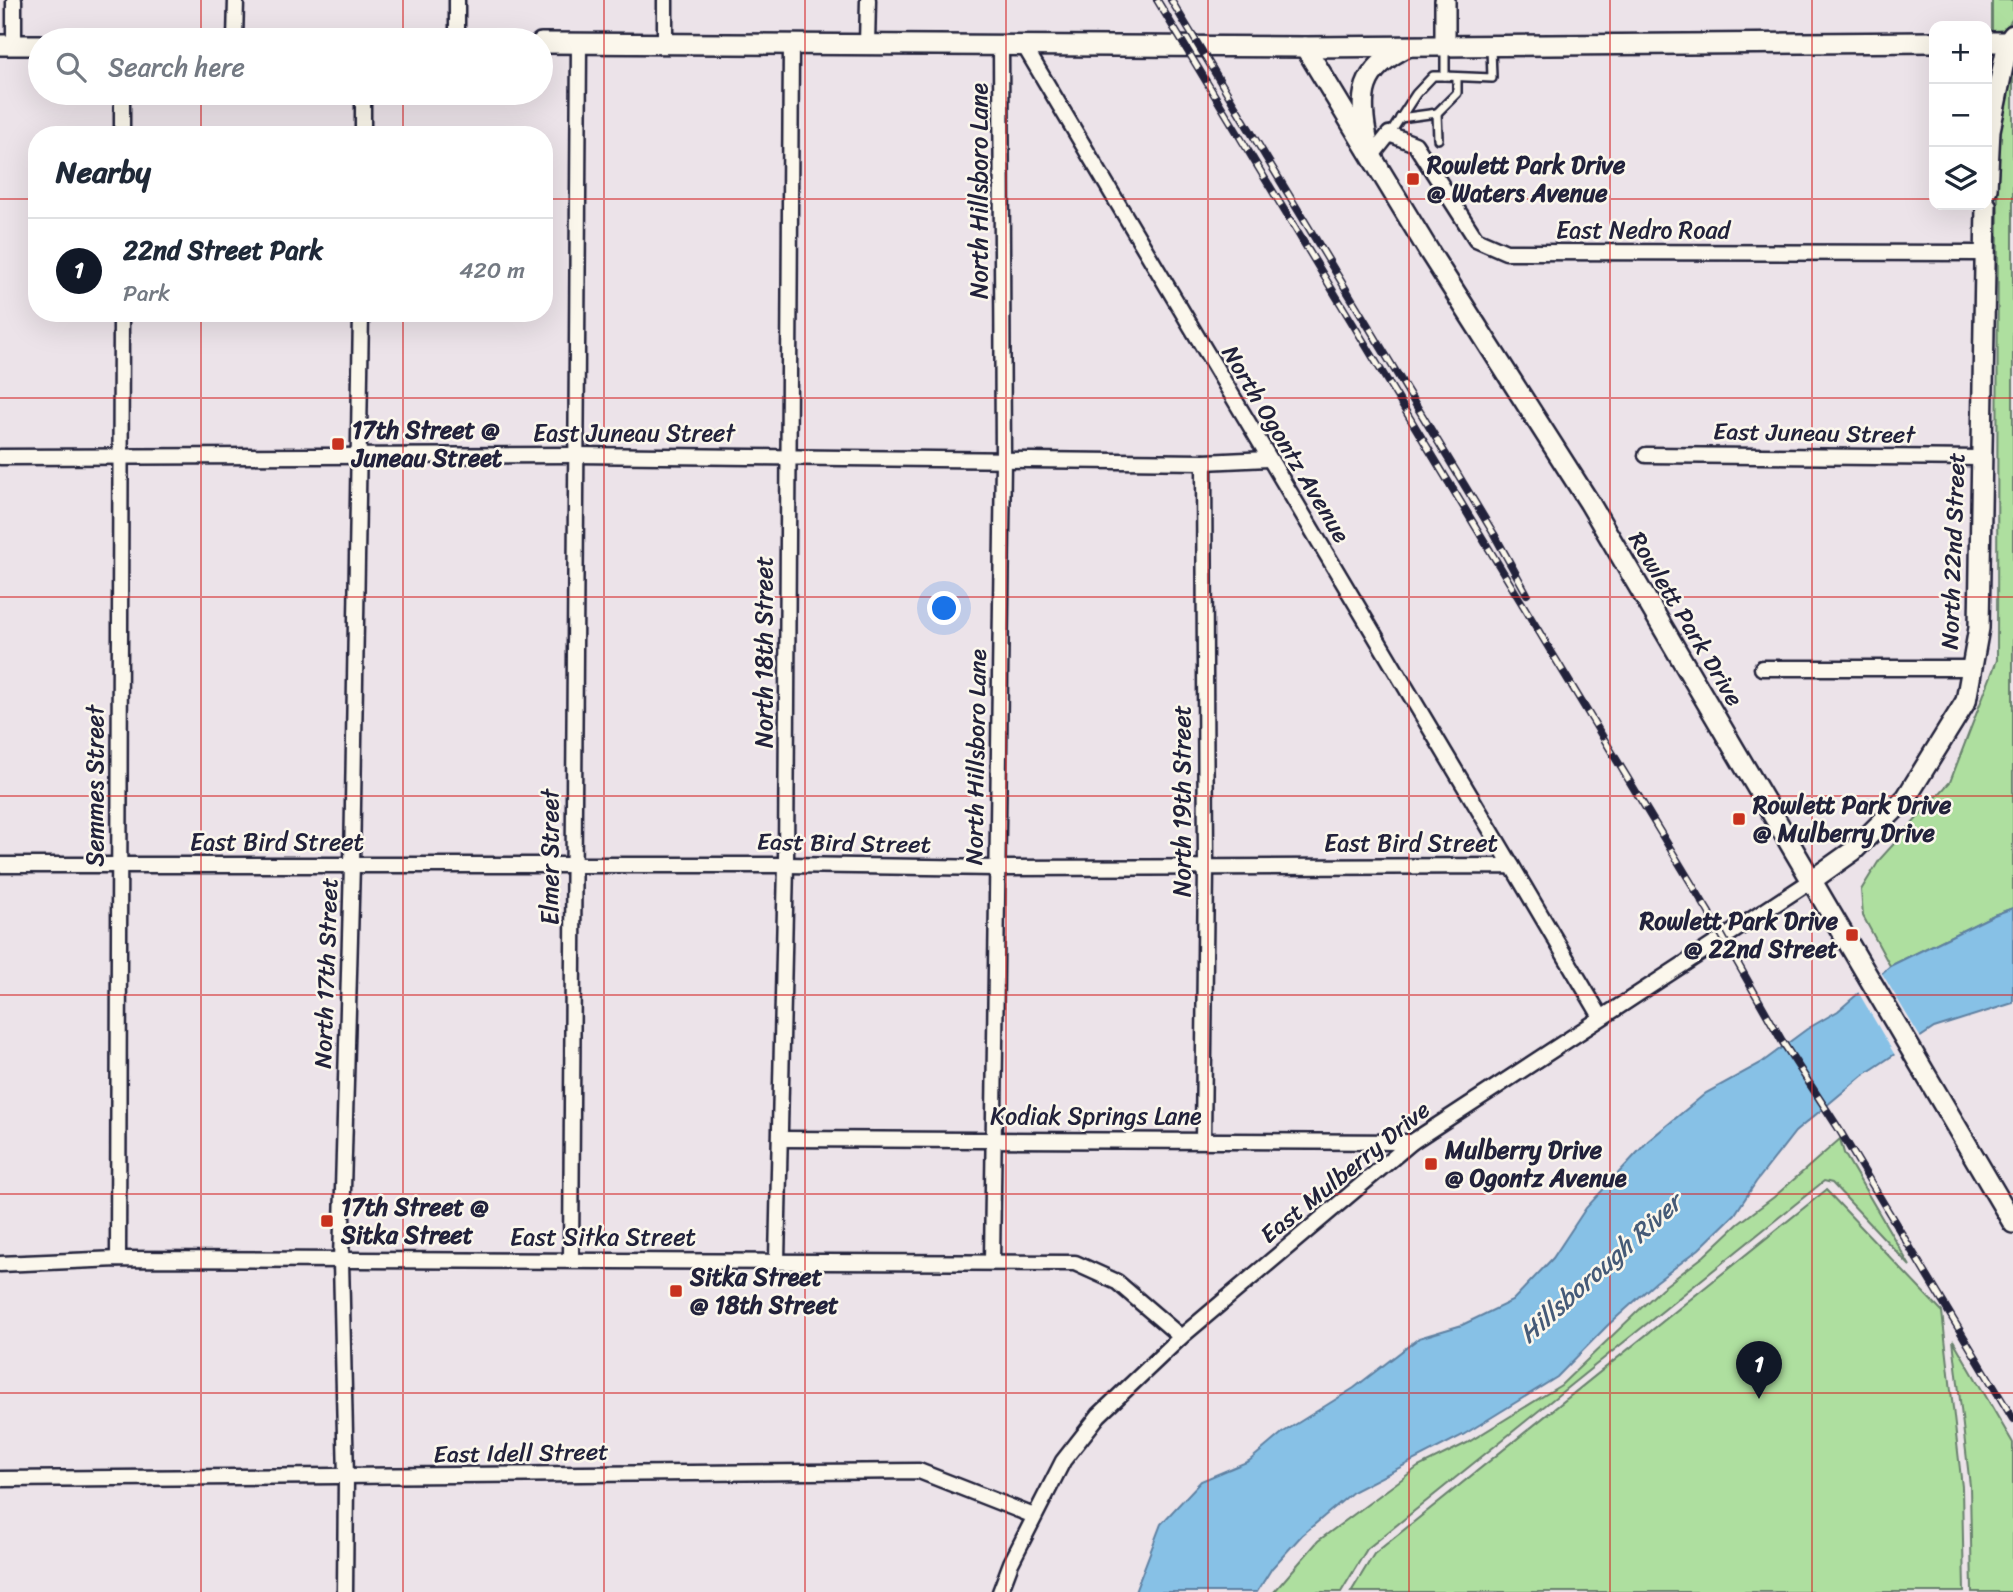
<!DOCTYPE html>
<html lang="en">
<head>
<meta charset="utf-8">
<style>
  :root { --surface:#fff; --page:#f2f2f3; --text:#1f2937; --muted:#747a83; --line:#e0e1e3; --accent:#111827 }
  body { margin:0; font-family:Sriracha,sans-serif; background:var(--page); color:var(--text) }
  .controls { position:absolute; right:21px; top:21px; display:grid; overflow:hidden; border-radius:14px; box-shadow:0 7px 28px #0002 }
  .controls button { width:63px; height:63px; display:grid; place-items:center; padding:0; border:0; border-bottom:2px solid var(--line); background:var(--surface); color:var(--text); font:35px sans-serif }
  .you { position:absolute; left:945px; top:609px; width:24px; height:24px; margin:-18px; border:5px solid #fff; border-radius:50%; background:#1a73e8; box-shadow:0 0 0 10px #1a73e833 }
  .badge { display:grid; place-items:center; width:46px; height:46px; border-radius:50%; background:var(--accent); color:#fff; font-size:23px; font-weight:700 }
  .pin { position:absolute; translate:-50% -58px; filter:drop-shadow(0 2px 4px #0008) }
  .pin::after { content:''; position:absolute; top:37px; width:24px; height:21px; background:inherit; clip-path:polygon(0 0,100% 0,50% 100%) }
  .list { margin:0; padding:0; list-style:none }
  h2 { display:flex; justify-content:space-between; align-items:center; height:91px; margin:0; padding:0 28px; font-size:30px }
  h2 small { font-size:23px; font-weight:400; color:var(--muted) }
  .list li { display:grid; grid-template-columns:46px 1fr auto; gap:21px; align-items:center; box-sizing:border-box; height:105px; padding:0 28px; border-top:2px solid var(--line) }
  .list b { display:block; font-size:26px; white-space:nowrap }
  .list p { margin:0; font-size:23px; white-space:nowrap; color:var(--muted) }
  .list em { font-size:23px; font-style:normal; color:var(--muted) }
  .icon { flex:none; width:38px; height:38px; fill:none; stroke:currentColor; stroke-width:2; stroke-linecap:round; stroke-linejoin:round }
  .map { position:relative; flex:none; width:2013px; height:1592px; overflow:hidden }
  .search { position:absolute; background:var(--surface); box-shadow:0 7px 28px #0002; left:28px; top:28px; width:525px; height:77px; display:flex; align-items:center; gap:18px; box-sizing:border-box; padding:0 24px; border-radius:38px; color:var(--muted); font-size:26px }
  .panel { position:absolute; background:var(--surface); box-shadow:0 7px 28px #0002; left:28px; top:126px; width:525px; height:196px; border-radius:28px }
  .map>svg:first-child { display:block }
</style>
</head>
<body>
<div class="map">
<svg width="2013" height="1592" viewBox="0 0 2013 1592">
  <rect width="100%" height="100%" fill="#ece3e9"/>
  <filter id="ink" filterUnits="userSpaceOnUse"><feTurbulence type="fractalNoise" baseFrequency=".0143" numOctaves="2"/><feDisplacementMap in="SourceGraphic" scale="14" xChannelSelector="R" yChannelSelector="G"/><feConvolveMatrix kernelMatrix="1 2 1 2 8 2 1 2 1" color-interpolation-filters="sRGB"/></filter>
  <g filter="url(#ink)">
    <g fill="#aedf9f" stroke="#68806d" stroke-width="2">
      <polygon points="1992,0 2013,0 2013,18 2005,30 1992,31"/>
      <polygon points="2013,70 2013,908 1994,915 1890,966 1863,916 1861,890 1880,859 1950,782 1997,660 1998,128"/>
      <polygon points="1840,1139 1844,1153 1910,1266 1832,1183 1824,1181 1367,1549 1341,1592 1274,1592 1318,1541 1418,1467 1467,1443 1561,1385 1661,1289 1704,1256 1738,1224 1774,1197"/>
      <polygon points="1826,1190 1942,1312 1962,1487 1964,1592 1351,1592 1374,1554"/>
      <polygon points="1953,1340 2013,1443 2013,1592 1972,1592 1970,1486"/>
    </g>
    <polygon fill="#87c1e6" stroke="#5f81a2" stroke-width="2" points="2013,908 2013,1003 1934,1028 1862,1076 1795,1132 1756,1182 1735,1214 1699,1249 1656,1282 1607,1326 1557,1377 1463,1435 1354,1491 1302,1535 1272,1568 1257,1592 1135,1592 1161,1524 1201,1481 1249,1461 1282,1433 1354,1388 1419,1338 1462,1325 1512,1301 1553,1258 1586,1208 1648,1141 1706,1093 1761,1063 1807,1029 1838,1011 1890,966 1994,915"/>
    <polygon fill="#ece3e9" points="1880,970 1922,1040 1896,1057 1857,990"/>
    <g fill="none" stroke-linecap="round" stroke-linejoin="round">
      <g stroke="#22223b" stroke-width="12">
        <g id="lane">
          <polyline points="1445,46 1445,76 1492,78 1491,47"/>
          <polyline points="1437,113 1438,139"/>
          <polyline points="1400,118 1437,113 1457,93 1457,77"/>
          <polyline points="1390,134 1416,94 1433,76 1445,76"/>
        </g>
      </g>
      <g stroke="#22223b" stroke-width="19">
        <g id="street">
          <polyline points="14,0 14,45"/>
          <polyline points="665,0 665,44"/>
          <polyline points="235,40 236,0"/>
          <polyline points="457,40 457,0"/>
          <polyline points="1023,44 1512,866"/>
          <polyline points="867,45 868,0"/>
          <polyline points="122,135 122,93"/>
          <polyline points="363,135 363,93"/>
          <polyline points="1371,157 1389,134 1415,144 1476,239 1506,252 1984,253"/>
          <polyline points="1646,455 1982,458"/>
          <polyline points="0,457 576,455 1204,462 1268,459"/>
          <polyline points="1762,668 1973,668"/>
          <polyline points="0,865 786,865 997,868 1512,866 1601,1017"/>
          <polyline points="780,1139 1412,1142"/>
          <polyline points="1203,1140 1206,867 1204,462"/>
          <polyline points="118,1259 121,313"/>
          <polyline points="571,1259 579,43"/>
          <polyline points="777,1260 786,865 791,44"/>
          <polyline points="992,1261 1003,460 1001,44"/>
          <polyline points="0,1264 118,1259 1075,1263 1117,1282 1181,1337"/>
          <polyline points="0,1479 919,1471 1034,1516"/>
          <polyline points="345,1592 346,1478 341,1261 352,865 361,313"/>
          <polyline points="1000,1592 1011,1563 1063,1461 1099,1415 1181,1337 1412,1142 1812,880"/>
        </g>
      </g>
      <g stroke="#22223b" stroke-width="24">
        <g id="secondary">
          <polyline points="1445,0 1445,45"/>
          <polyline points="1987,42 2008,42"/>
          <polyline points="541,43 1305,47 1934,42"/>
          <polyline points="0,45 40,45"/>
          <polyline points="1305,47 1430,253 1589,502 2013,1223"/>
          <path d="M1368 143C1358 95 1360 70 1407 47"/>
          <polyline points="1987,189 1990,130 2008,42 2013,35"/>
          <polyline points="1812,880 1853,851 1906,798 1966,701 1979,628 1986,205"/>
        </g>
      </g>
      <use href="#lane" stroke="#fbf7ec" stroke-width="7"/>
      <use href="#street" stroke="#fbf7ec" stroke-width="14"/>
      <use href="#secondary" stroke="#fbf7ec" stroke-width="19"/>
      <g stroke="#22223b" stroke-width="8">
        <g id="rail">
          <polyline points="1157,0 1708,911 1782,1041 1837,1126 2013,1419"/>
          <polyline points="1171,0 1494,534 1527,594"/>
        </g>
      </g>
      <use href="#rail" stroke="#fbf7ec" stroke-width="5" stroke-dasharray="16" stroke-linecap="butt"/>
    </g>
  </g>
  <path fill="none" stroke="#d62828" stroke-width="2" stroke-opacity="0.55" d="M201 0V40M403 0V40M604 0V1592M805 0V1592M1006 0V1592M1208 0V1592M1409 0V1592M1610 0V1592M1812 0V1592M201 93V135M403 93V135M0 199H37M544 199H1934M1987 199H2013M201 313V1592M403 313V1592M0 398H2013M0 597H2013M0 796H2013M0 995H2013M0 1194H2013M0 1393H2013"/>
  <g fill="#c8321e" stroke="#fbf7ec" stroke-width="2.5">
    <rect x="1406" y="172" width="14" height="14" rx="3.5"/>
    <rect x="331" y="437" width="14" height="14" rx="3.5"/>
    <rect x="1732" y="812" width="14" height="14" rx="3.5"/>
    <rect x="1845" y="928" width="14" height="14" rx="3.5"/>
    <rect x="1424" y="1157" width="14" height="14" rx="3.5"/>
    <rect x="320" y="1214" width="14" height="14" rx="3.5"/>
    <rect x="669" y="1284" width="14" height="14" rx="3.5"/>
  </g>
  <g text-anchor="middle" stroke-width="5" stroke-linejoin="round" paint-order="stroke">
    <g font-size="24" font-weight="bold" fill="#22223b" stroke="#fbf7ec" text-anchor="start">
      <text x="1427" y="173">Rowlett Park Drive<tspan x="1427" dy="28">@ Waters Avenue</tspan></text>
      <text x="352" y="438">17th Street @<tspan x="352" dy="28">Juneau Street</tspan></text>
      <text x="1753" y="813">Rowlett Park Drive<tspan x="1753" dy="28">@ Mulberry Drive</tspan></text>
      <text x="1838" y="929" text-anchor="end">Rowlett Park Drive<tspan x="1838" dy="28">@ 22nd Street</tspan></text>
      <text x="1445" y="1158">Mulberry Drive<tspan x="1445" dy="28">@ Ogontz Avenue</tspan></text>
      <text x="341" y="1215">17th Street @<tspan x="341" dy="28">Sitka Street</tspan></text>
      <text x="690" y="1285">Sitka Street<tspan x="690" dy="28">@ 18th Street</tspan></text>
    </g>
    <g font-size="24" fill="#22223b" stroke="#fbf7ec">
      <text transform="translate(979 191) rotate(-90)" y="8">North Hillsboro Lane</text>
      <text x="1643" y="238">East Nedro Road</text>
      <text x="634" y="441">East Juneau Street</text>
      <text transform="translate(1814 433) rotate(1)" y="8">East Juneau Street</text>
      <text transform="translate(1286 444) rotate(59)" y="8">North Ogontz Avenue</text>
      <text transform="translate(1953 551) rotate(-88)" y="8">North 22nd Street</text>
      <text transform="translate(1686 619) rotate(59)" y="8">Rowlett Park Drive</text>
      <text transform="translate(764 652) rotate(-90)" y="8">North 18th Street</text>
      <text transform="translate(976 757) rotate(-89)" y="8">North Hillsboro Lane</text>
      <text transform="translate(95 786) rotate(-90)" y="8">Semmes Street</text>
      <text transform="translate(1182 801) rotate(-90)" y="8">North 19th Street</text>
      <text x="277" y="850">East Bird Street</text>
      <text transform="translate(844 843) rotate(1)" y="8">East Bird Street</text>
      <text x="1411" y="851">East Bird Street</text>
      <text transform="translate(550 857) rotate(-90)" y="8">Elmer Street</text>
      <text transform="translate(326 973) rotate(-88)" y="8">North 17th Street</text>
      <text x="1096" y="1124">Kodiak Springs Lane</text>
      <text transform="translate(1345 1172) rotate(-39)" y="8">East Mulberry Drive</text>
      <text x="603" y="1245">East Sitka Street</text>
      <text transform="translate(521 1453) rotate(-1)" y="8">East Idell Street</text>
    </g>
    <g font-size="26" font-style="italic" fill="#455a77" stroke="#fbf7ec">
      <text transform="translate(1600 1268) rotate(-42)" y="9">Hillsborough River</text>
    </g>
  </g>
</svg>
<div class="controls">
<button>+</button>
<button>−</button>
<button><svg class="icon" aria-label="layers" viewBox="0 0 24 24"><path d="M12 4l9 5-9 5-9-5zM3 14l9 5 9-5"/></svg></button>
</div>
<div class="you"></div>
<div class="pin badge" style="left:1759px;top:1399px">1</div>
<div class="search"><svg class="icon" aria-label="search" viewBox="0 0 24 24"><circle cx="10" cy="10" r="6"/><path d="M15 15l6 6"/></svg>Search here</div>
<section class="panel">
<h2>Nearby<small></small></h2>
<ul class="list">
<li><span class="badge">1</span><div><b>22nd Street Park</b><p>Park</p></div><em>420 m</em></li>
</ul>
</section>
</div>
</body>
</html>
